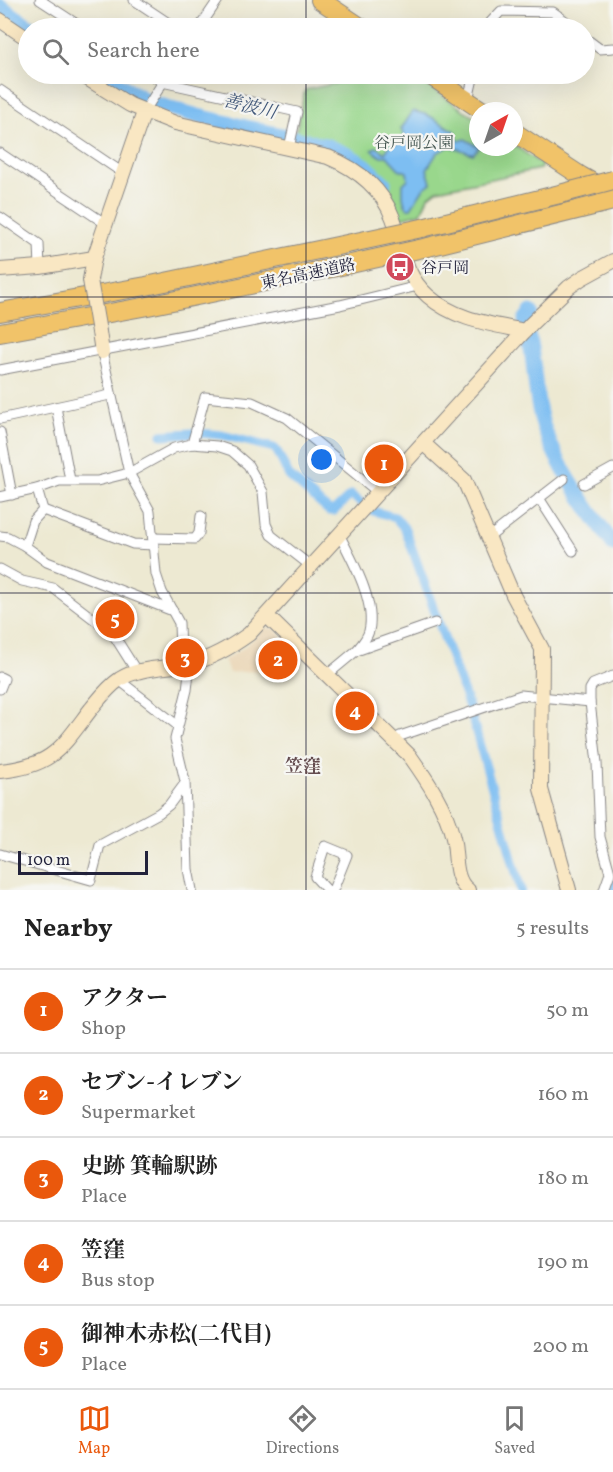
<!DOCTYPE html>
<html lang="en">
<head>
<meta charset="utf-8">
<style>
  :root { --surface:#fff; --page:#f6f6f6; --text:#222; --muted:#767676; --line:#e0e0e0; --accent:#ea580c }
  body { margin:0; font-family:Vollkorn,"Noto Serif JP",serif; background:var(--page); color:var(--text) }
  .compass { position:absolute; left:469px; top:102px; width:54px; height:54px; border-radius:50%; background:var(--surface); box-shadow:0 6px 24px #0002; rotate:40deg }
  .scale { position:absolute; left:18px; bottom:15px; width:130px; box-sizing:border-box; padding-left:6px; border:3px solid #22223b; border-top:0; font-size:16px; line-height:21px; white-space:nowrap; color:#22223b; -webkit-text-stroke:4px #f6f6f2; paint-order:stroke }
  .you { position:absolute; left:322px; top:460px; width:21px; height:21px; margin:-15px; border:4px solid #fff; border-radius:50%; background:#1a73e8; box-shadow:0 0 0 9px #1a73e833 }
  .badge { display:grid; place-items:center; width:39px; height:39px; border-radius:50%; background:var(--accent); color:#fff; font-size:20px; font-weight:700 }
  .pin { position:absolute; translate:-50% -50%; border:3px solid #fff; box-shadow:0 2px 6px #0006 }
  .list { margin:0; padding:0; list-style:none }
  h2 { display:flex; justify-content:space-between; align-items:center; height:78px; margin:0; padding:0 24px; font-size:26px }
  h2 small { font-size:20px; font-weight:400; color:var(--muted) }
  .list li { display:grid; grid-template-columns:39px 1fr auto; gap:18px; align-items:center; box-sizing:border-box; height:84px; padding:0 24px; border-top:2px solid var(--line) }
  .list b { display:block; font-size:22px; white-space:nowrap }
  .list p { margin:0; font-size:20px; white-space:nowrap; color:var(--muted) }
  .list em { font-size:20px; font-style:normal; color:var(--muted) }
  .icon { flex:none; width:33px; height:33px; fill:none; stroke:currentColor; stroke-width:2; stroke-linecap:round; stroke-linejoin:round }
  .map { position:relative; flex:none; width:613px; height:890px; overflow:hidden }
  .search { position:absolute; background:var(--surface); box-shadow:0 6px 24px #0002; left:18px; right:18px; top:18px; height:66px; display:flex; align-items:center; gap:15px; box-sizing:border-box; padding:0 21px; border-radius:33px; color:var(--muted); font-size:22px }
  .sheet { height:498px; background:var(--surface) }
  nav { display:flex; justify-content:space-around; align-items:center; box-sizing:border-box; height:84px; border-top:2px solid var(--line); background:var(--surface); font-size:16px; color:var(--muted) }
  nav a { display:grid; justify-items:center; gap:3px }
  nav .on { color:var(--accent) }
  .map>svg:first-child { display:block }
</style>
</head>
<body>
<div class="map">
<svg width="613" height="890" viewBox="0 0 613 890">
  <rect width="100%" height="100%" fill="#f6f6f2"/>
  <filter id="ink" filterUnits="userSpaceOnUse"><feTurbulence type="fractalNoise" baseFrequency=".0167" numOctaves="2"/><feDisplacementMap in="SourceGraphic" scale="12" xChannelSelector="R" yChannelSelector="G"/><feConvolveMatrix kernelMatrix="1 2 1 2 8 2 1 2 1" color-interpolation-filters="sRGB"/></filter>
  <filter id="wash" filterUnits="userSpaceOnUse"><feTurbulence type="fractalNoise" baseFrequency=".008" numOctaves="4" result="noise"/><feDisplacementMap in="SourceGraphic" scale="24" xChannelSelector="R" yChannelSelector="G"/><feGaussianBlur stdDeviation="1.35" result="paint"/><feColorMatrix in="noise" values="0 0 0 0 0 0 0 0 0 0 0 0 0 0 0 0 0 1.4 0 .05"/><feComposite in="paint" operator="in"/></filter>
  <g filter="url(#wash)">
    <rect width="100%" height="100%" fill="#ede9d2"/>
    <polygon fill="#ebd8ba" points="265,628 275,629 300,658 266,674 264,670 229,673 224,660 243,648"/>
    <path fill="#99d78c" stroke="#5e7c64" stroke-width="1.5" d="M379 74H411L478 120V147H514V145L542 165 540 169 437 190 428 197 421 213 401 218C375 165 348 156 294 141L305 90Z"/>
    <path fill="#7dbef2" stroke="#507096" stroke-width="1.5" d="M413 111 428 115 456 132V136L459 141 465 139 479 147 473 154 450 146 437 153 427 169 431 183 423 189 411 208H408C402 204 403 192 403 184L408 179 407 172 399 169 387 156H380L372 150 376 147 385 153 392 142 396 144 403 140 404 136 401 129Z"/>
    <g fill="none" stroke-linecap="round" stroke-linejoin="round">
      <g stroke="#7dbef2" stroke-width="9">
        <polyline points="199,433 222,435 274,448 277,451 289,476 329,511 334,511 351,495 361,503"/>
        <polyline points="162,435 192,433"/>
        <polyline points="373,511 395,517 405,529 469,707"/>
        <polyline points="471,714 521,890"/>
      </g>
      <g stroke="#7dbef2" stroke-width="15">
        <polyline points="0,6 32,28"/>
        <polyline points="102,74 142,98 153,103 198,116 325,145 348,155 365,165 384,183"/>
        <polyline points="525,320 531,312"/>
        <path d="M529 338C536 369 534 403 546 433 561 473 589 509 613 544"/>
        <polyline points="612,890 613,887"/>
      </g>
    </g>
  </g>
  <g filter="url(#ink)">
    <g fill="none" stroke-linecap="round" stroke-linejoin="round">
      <g stroke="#888686" stroke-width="11">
        <g id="street">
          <polyline points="40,0 83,28"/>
          <polyline points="134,0 176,28"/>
          <polyline points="199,28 218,0"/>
          <polyline points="485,28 501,11 553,12 575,28"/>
          <polyline points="584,37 600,49 613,48"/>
          <polyline points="150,74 162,82 297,112 289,148"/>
          <polyline points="0,90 123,173"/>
          <polyline points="468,100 474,74"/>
          <polyline points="144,112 168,74"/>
          <polyline points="0,153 106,224"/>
          <polyline points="0,217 39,244 40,267"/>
          <polyline points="102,352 129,473 150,511 156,574 162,592 179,623 180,654 178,666"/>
          <polyline points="0,370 340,305 418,286"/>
          <polyline points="56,407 70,480"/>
          <polyline points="0,419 110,395"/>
          <polyline points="0,432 12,495"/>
          <polyline points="192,444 205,397 252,402 287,418 379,493"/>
          <polyline points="584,484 613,468"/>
          <polyline points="0,497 37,489 59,481 97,481 129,473 174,448 192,444 217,446 232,451 248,465 263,492 266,524 271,535 312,567"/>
          <polyline points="539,498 573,551"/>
          <polyline points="43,510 133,544 154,545"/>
          <polyline points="0,536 8,537 25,546 47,562 173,611"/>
          <path d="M340 536C353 562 376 602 369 631 367 639 361 645 356 651"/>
          <polyline points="153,538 195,539 199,533 201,516"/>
          <polyline points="488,538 564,479"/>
          <polyline points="25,546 33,521 43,510 37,489"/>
          <polyline points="0,569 22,581 53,588 113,634 137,672"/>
          <polyline points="190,664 187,690 175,739 185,781 188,869 192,890"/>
          <polyline points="327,675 356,651 435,623"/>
          <polyline points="0,677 4,679 0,689"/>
          <polyline points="119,680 177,725"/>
          <polyline points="395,740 400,736 521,695 590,702"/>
          <polyline points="0,854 91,880 100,845 159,813 169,805 183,786"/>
          <polyline points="327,890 315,877 325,846 347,855 333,890"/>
          <polyline points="604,890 610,873 600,837 597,763 590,702 590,689 593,684 613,676"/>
        </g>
      </g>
      <g stroke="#888686" stroke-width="16">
        <g id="secondary">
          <polyline points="0,20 28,39"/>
          <path d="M80 74 130 105 175 123 328 157C357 169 382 189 393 218 404 248 402 273 428 296 455 320 491 324 525 331"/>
          <polyline points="0,270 40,267 94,258"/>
          <polyline points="90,280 94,258 144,112"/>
          <polyline points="99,332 102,352"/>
          <polyline points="424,444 464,480 513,595 542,649 541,789 569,890"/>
          <path d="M267 616 410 756C427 780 446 808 453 838 457 854 453 879 468 890"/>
          <path d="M0 771C53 766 61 748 91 709 100 698 108 687 120 679 141 666 168 669 192 663 213 658 231 647 249 634L531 324 569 287 582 278 613 261"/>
        </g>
      </g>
      <g stroke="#888686" stroke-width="20">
        <g id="highway">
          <polyline points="320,0 362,28"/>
          <polyline points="428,74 483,111"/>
          <polyline points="514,132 581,176 606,190"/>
          <polyline points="422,228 560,194"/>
          <polyline points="428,247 613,201"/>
          <polyline points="0,312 146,286 342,245"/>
          <polyline points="0,333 148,306 346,265"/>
        </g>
      </g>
      <use href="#street" stroke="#fff" stroke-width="9"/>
      <use href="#secondary" stroke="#f9e7c3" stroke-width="14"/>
      <use href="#highway" stroke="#f1c369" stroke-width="18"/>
      <g stroke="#888686" stroke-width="16" stroke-linecap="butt">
        <polyline id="secondary-bridge" points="90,280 99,332"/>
      </g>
      <g stroke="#888686" stroke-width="20" stroke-linecap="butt">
        <g id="highway-bridge">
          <polyline points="560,194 613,180"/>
          <polyline points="342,245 422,228"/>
          <polyline points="346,265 428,247"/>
        </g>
      </g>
      <use href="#secondary-bridge" stroke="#f9e7c3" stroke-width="14"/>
      <use href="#highway-bridge" stroke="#f1c369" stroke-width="18"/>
    </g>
  </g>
  <path fill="none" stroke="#22223b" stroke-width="1.5" stroke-opacity="0.55" d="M306 0V28M306 74V890M0 297H613M0 593H613"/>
  <defs>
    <g id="bus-disc" transform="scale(1.5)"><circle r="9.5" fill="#d1495b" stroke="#f6f6f2"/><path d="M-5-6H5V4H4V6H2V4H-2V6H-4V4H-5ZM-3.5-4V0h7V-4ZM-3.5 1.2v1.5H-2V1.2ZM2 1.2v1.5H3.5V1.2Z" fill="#fff"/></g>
  </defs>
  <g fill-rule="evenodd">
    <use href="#bus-disc" x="400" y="267"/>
  </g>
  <g text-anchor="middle" stroke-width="4.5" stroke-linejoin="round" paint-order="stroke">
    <g font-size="16" fill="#465853" stroke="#f6f6f2">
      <text x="414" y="148">谷戸岡公園</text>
    </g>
    <g font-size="16" fill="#22223b" stroke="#f6f6f2" text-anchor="start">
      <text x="421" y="273">谷戸岡</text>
    </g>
    <g font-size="16" fill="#22223b" stroke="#f6f6f2">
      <text transform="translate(308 273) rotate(-12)" y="6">東名高速道路</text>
    </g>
    <g font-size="18" font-style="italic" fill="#42597b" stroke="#f6f6f2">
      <text transform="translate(250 106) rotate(14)" y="6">善波川</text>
    </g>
    <g font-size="18" font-weight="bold" fill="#644c4f" stroke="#f6f6f2">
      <text x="303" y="772">笠窪</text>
    </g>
  </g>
</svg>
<svg class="compass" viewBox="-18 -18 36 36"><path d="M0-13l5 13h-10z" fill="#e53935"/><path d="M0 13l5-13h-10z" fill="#767676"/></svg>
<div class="scale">100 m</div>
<div class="you"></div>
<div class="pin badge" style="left:384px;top:464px">1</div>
<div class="pin badge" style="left:278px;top:660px">2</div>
<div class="pin badge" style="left:185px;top:658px">3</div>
<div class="pin badge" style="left:355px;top:711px">4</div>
<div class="pin badge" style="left:115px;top:619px">5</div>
<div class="search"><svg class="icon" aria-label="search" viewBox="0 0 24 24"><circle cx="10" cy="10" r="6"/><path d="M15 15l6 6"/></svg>Search here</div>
</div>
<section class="sheet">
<h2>Nearby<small>5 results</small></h2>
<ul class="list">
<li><span class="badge">1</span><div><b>アクター</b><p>Shop</p></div><em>50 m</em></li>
<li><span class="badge">2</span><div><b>セブン-イレブン</b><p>Supermarket</p></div><em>160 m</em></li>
<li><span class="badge">3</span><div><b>史跡 箕輪駅跡</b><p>Place</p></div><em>180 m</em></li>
<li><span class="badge">4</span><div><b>笠窪</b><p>Bus stop</p></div><em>190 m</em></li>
<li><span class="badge">5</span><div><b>御神木赤松(二代目)</b><p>Place</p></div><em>200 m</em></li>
</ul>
</section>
<nav>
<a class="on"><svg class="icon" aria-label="map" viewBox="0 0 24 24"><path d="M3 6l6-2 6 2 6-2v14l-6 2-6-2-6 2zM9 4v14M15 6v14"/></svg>Map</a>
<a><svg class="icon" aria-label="directions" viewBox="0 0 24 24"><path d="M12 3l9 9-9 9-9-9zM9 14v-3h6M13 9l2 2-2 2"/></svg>Directions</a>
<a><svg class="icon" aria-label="saved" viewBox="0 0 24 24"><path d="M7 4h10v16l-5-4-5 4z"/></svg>Saved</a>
</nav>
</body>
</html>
